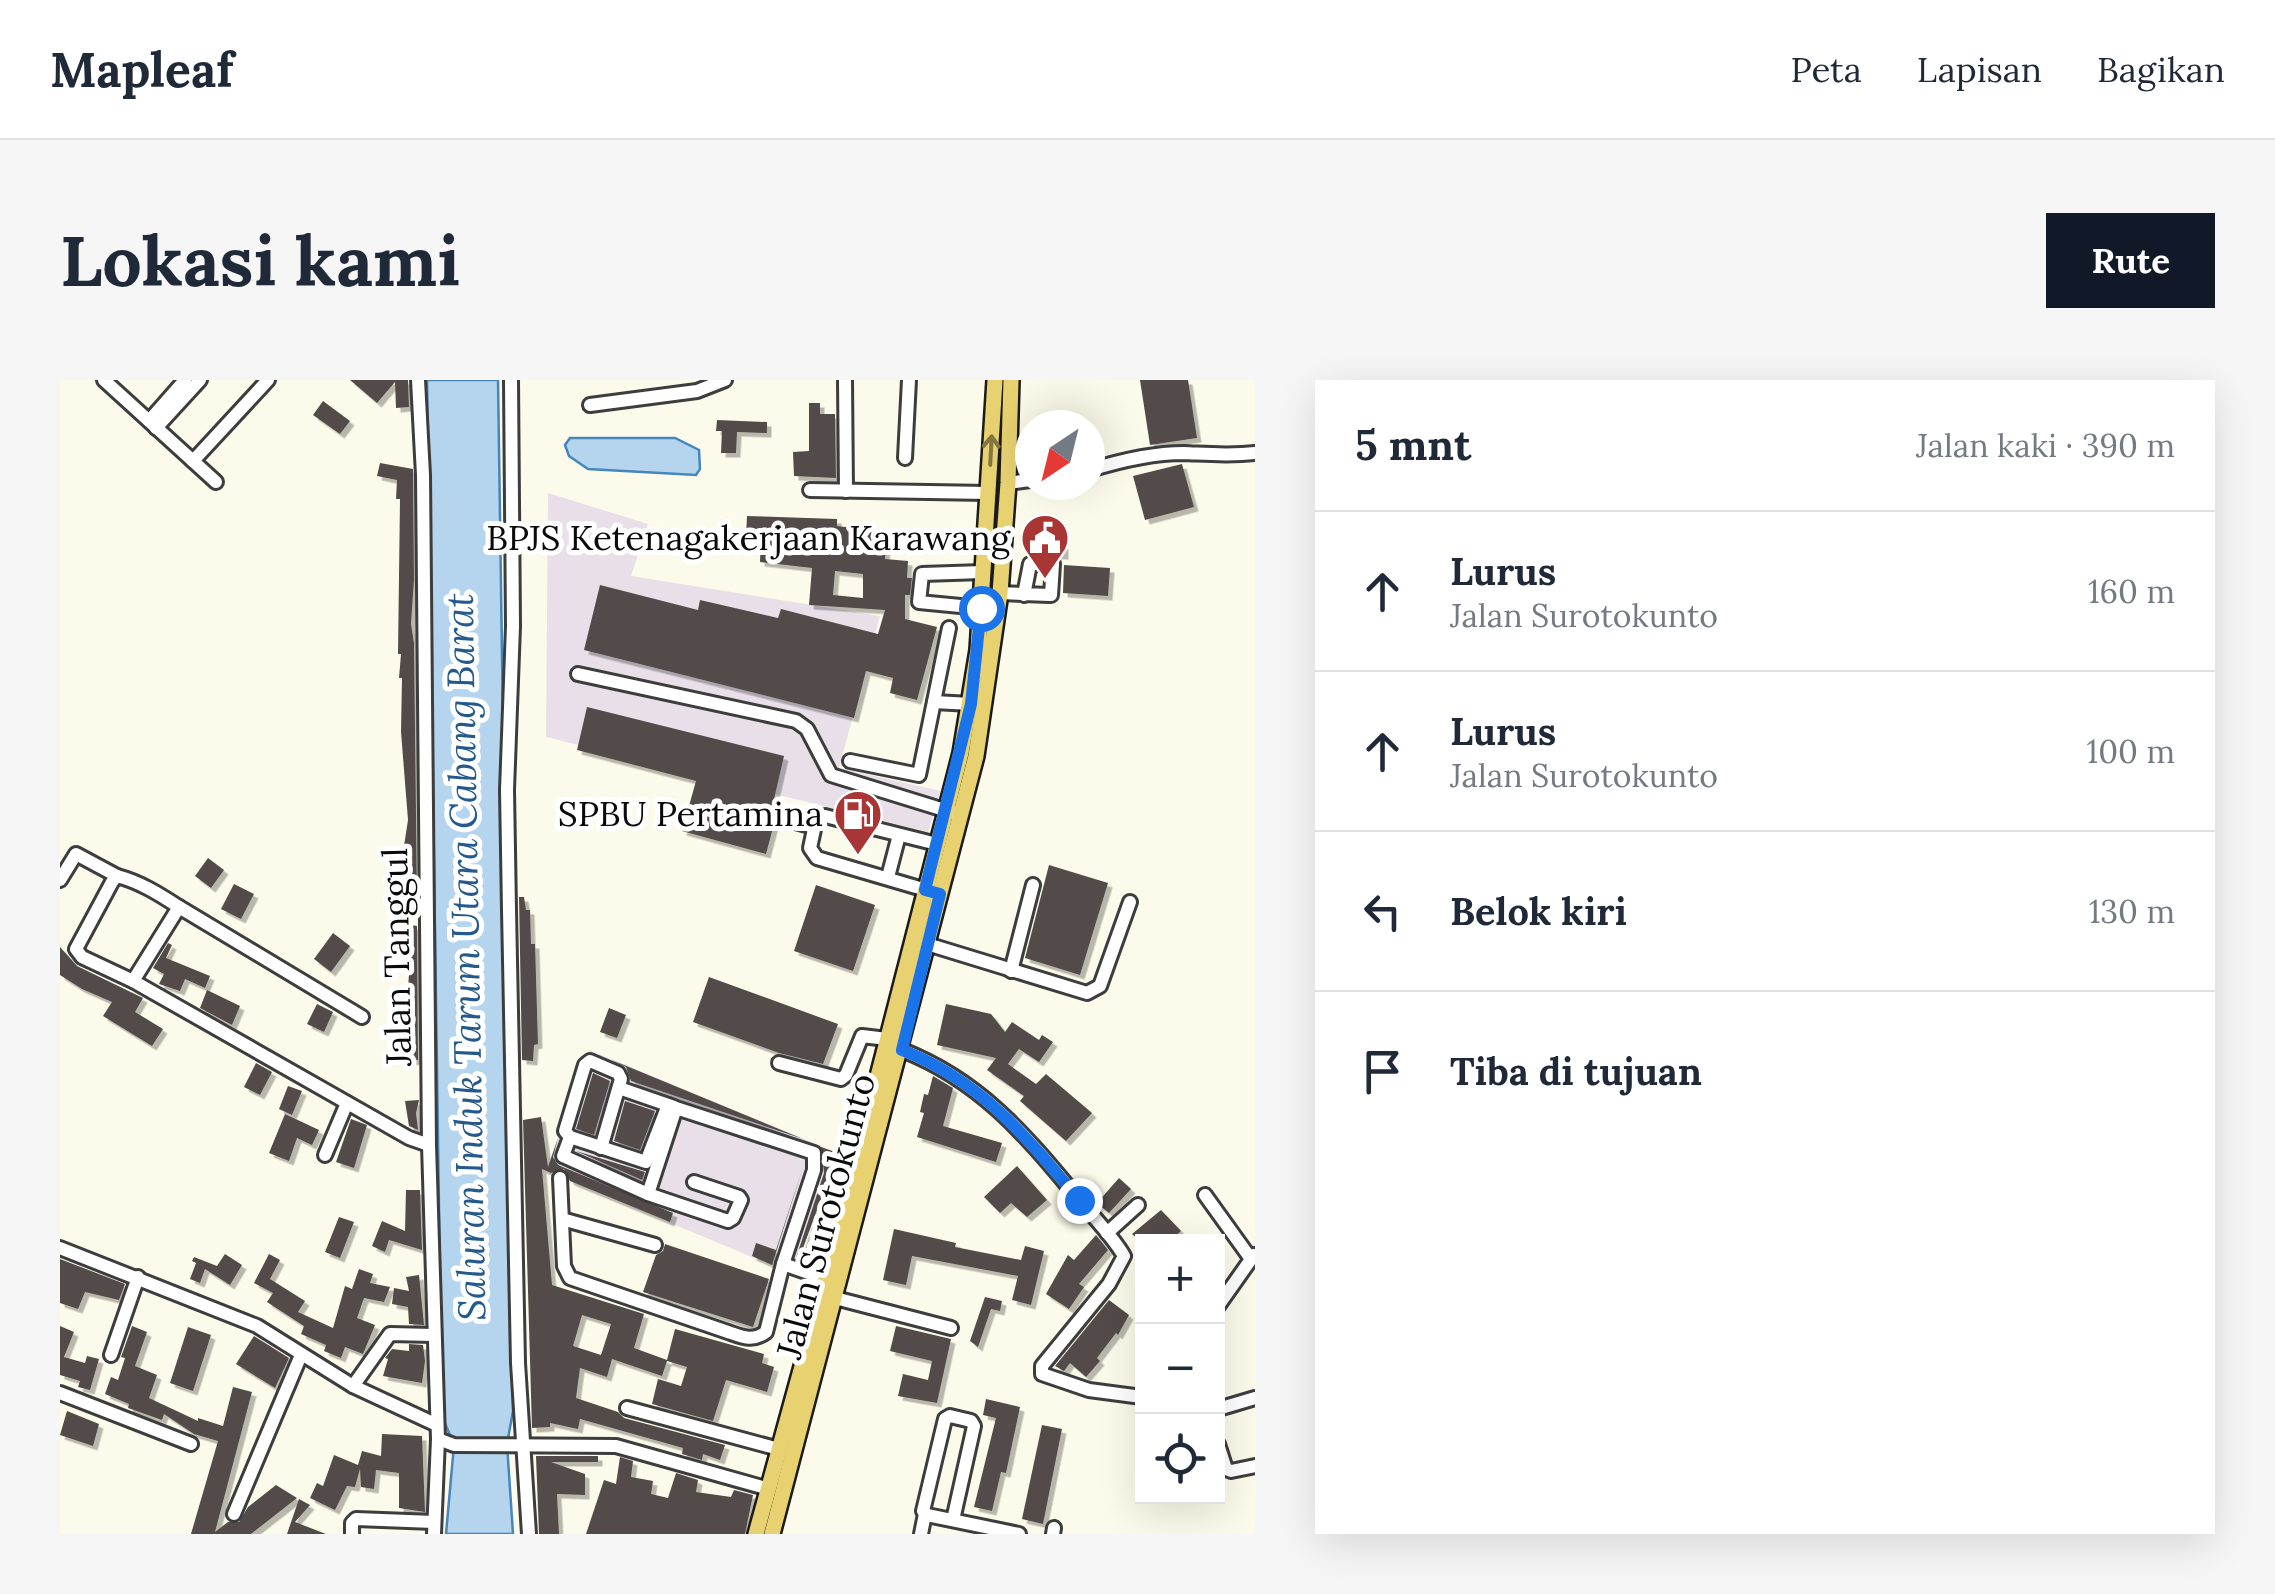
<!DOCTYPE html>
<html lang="id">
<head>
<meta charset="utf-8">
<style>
  :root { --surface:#fff; --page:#f6f6f7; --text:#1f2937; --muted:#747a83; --line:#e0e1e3; --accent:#111827 }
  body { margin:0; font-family:Lora,serif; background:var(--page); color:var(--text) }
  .controls { position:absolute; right:30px; bottom:30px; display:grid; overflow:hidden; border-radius:0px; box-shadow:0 10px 40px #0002 }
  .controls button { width:90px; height:90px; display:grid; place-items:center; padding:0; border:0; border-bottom:2px solid var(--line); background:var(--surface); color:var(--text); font:50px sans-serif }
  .compass { position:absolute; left:955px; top:30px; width:90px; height:90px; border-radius:50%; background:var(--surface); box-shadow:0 10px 40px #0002; rotate:215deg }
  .stop { position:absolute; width:30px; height:30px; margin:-22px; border:8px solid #1a73e8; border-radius:50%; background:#fff }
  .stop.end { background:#1a73e8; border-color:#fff; box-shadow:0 2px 10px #0008 }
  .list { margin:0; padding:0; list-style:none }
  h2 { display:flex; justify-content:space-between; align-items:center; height:130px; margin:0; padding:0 40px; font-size:42px }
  h2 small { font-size:32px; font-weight:400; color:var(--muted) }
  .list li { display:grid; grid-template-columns:65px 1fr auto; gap:30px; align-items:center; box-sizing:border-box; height:160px; padding:0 40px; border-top:2px solid var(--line) }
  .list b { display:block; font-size:38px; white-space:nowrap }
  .list p { margin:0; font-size:32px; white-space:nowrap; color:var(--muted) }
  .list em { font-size:32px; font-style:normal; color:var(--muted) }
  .icon { flex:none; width:55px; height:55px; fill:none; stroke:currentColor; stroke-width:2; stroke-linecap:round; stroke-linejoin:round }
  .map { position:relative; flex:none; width:1195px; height:1154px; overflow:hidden; border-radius:0px }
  header { display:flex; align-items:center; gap:60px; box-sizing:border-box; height:140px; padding:0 50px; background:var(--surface); border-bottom:2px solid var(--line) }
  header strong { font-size:48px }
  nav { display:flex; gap:55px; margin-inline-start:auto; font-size:35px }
  .intro { display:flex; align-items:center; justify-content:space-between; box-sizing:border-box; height:240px; padding:0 60px }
  h1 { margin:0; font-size:70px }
  .button { padding:25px 45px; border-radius:0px; background:var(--accent); color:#fff; font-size:35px; font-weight:700 }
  main { display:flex; gap:60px; padding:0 60px }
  aside { flex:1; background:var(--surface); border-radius:0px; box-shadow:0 10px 40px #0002 }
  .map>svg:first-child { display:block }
</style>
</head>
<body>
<header>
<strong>Mapleaf</strong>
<nav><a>Peta</a><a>Lapisan</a><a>Bagikan</a></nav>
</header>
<div class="intro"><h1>Lokasi kami</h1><a class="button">Rute</a></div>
<main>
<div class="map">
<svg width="1195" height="1154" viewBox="0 0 1195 1154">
  <defs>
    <filter id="shadow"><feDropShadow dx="4.5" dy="4.5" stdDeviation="0" flood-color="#0004"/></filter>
  </defs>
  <rect width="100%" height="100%" fill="#fcfaea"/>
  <g fill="#e8dfe9">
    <polygon points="488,113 588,144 571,196 820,236 779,388 881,411 868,452 486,357"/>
    <polygon points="529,670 778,773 733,894 486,791"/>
  </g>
  <g fill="#b5d5ee" stroke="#4586bb" stroke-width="2.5">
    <polygon points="367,0 438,0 453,1031 447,1064 453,1154 386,1154 394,1065 382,1036"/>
    <polygon points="510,58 615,58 639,70 640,89 636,95 528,89 509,76 505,65"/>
  </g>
  <g fill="#524c48" fill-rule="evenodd" filter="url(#shadow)">
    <polygon points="290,0 348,0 349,27 336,28 335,2 317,23"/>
    <polygon points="1080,0 1128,0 1137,58 1090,65"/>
    <polygon points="263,21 290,41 280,54 253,35"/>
    <polygon points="749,23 760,23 760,34 775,34 776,98 734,96 733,72 749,71"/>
    <polygon points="657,40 707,42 707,53 677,52 676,73 661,73 662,51 656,51"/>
    <polygon points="320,83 353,89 354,200 351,244 354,263 357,519 348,519 347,489 346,479 342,479 348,440 341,352 342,298 339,298 341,274 338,274 340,119 336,119 337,100 317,96"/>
    <polygon points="1122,84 1134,127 1085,140 1073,96"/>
    <path d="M687 136 777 139V146L827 152 825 179 848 181 847 198H852L850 215H845V239L877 247 857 320 830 313 833 298 806 291 794 338 524 270 540 205 638 230 640 220 718 238 721 229 818 254 825 230 749 225 752 188 700 182 701 157H686ZM775 191 803 194V218L773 215Z"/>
    <polygon points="1004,165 1004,175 969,174 969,166"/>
    <polygon points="1004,185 1050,188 1048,216 1003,213"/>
    <polygon points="527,327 724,376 712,428 718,429 706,474 622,451 636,401 517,370"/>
    <polygon points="148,478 164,490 151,508 135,496"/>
    <polygon points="989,485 1048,503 1020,595 965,578"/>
    <polygon points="174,504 194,514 181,539 161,529"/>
    <polygon points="756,505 815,525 793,591 734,571"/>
    <polygon points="459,517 464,517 466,530 470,530 471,564 475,564 478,664 474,665 473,681 462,680"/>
    <polygon points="352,545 357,546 358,680 348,681 347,669 350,670 345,666 343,626 347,626"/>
    <polygon points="273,553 290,566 271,592 254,579"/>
    <polygon points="108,563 112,565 106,578 150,596 145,608 125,599 120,611 99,604 104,594 93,588"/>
    <polygon points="0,567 17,586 83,618 75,632 103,649 92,666 43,636 52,622 22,609 0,595"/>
    <polygon points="649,597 778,644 763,684 719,673 633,642"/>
    <polygon points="147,610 180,626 172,645 140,628"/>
    <polygon points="257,624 273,632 264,652 247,644"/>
    <polygon points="886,624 931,634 945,652 952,642 979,660 982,655 993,662 979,682 959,669 948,684 976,704 986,694 1032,733 1006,761 960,721 964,716 927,690 936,678 877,665"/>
    <polygon points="549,628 566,635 557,658 540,652"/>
    <polygon points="552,680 743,759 571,701 566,687"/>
    <polygon points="196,683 212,692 200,715 184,707"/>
    <polygon points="533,693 550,701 534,755 516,749"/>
    <polygon points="873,696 893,708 883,746 942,763 936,782 857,757 864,733 860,732 864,714 868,715"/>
    <polygon points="228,706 242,711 232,735 219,729"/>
    <polygon points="359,720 356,733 358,750 349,746 345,721"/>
    <polygon points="565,721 595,731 580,770 554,761"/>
    <polygon points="225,734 259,750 252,765 237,758 229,781 209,773"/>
    <path d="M481 737 488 787 498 758 493 777 498 785 613 833 610 842 510 801 504 789 491 793 482 789 492 905 584 934 574 968 607 980 615 949 704 974 702 983 714 987 707 1012 666 1000 653 1041 592 1024 598 999 621 1006 627 987 607 981 602 996 552 979 547 997 520 988 516 1018 558 1032 564 1038 665 1065 660 1080 643 1074 642 1080 622 1074 623 1068 520 1039 518 1049 490 1043V1047L472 1048 463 740ZM522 935 551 944 541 975 513 966Z"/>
    <polygon points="291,739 307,745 294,788 276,782"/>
    <polygon points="761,767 778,773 739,879 736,878 764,793"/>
    <polygon points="516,771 585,792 582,800"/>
    <polygon points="744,784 712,885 692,876 696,863 716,870"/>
    <polygon points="957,786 987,820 967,837 951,823 940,833 924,817"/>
    <polygon points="1059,798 1071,809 1049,833 1037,823"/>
    <polygon points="346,810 360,810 362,870 329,860 325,872 312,866 322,841 345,851"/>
    <polygon points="1101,830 1121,851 1109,862 1081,862 1072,854"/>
    <polygon points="279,837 294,842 280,878 265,872"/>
    <polygon points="834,849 896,863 895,867 961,880 965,866 984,871 971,925 952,920 958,896 852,876 846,905 823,900"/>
    <polygon points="1036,855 1048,870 1019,904 1024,907 1009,929 986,914 1008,875 1014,880"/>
    <polygon points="605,864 709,899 693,947 583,912 596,875 603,871"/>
    <polygon points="165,874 182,885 170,905 145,889 140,903 130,899 136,883 132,881 134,877 157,886"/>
    <polygon points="209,874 220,880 210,899 245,921 238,932 273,948 285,906 292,909 299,889 313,894 310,903 330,907 324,922 304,918 297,938 315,945 303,974 285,967 281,978 264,971 266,965 241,954 244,946 207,922 213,913 194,903"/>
    <polygon points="0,879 65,904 59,920 25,912 18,929 0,923"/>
    <polygon points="359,895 364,945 349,944 348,927 332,924 334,908 349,911 346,897"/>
    <polygon points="925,917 942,921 940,931 931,929 918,967 910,961"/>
    <polygon points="1049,920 1069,935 1058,955 1056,953 1037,978 1040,981 1026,997 1010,983 1004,991 995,986"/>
    <polygon points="0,946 14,952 4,977 25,983 27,976 39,979 30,1010 18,1007 20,1001 0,995"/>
    <polygon points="72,946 87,952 75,986 97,995 89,1018 138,1041 138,1038 163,1046 173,1007 192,1012 155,1152 168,1142 179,1142 188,1127 216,1105 237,1118 191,1154 131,1154 158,1061 134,1054 104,1034 102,1040 68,1028 69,1024 45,1014 51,997 58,1000 65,978 61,977"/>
    <polygon points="836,946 891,959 877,1023 838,1016 843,994 868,1000 872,981 830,971"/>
    <polygon points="128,947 151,955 133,1011 110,1003"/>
    <polygon points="194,956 229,978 215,1008 176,984"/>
    <polygon points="349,964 363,965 365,981 362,1003 323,996 328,979 325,978 332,969 349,971"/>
    <polygon points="926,1019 960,1027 946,1093 941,1092 932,1131 914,1127 936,1038 923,1035"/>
    <polygon points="7,1031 39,1044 33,1066 0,1055"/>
    <polygon points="982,1045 1002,1049 983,1144 962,1139"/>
    <polygon points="322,1054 362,1056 365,1132 339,1128 339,1093 316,1090 314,1109 301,1107 300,1089 295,1107 287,1106 275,1130 250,1118 257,1103 263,1106 274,1075 298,1085 302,1071 321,1076"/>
    <polygon points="476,1076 538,1076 538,1082 491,1082 525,1094 525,1115 497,1114 499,1154 479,1154"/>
    <polygon points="560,1077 573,1081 571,1097 593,1101 591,1114 608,1118 616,1093 638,1100 636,1112 671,1117 674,1110 693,1115 685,1154 526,1154 544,1100 556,1104"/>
    <polygon points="239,1119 250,1125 235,1142 266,1154 227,1154"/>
  </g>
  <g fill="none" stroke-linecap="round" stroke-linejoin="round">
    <g stroke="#3d3d3d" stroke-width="18">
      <g id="minor">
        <polyline points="44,0 133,81 208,0"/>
        <polyline points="358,0 363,95 369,765 378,1059 374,1154"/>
        <polyline points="451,0 453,246 447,410 449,530 458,983 469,1154"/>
        <polyline points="785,0 786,111"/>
        <polyline points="530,25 637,11 665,0"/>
        <polyline points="89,41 125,0"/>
        <polyline points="96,48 140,0"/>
        <polyline points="845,78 849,0"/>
        <polyline points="133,81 156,102"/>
        <path d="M1030 90C1059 81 1093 73 1124 73 1148 74 1170 76 1195 73"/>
        <polyline points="948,103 970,100"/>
        <polyline points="750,110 928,113"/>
        <polyline points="940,213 990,215 991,215 993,184 970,184 964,215"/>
        <polyline points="921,228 859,222 862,194 923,192"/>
        <polyline points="518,294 736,341 747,349 771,395 894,433"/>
        <polyline points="874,322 911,324"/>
        <polyline points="790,381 859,395 889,248"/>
        <polyline points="728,440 754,447"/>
        <polyline points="828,497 839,455"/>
        <polyline points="0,500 16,474 57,496"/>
        <polyline points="873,512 757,478 750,468 756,440 765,436 877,464"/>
        <polyline points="867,564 1027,613 1040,606 1070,522"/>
        <polyline points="951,591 973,505"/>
        <path d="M73 601 22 577 16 569 52 502 57 496C80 502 99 514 119 527"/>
        <polyline points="302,637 119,527 73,601 349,758 369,765"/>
        <path d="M842 670C919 700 964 753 1016 816 1032 836 1051 854 1064 876L1049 904 982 986V994L1029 1010 1082 1017"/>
        <polyline points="719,683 781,699 786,695 802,656 827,659"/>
        <polyline points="559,708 614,727"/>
        <polyline points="510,757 586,782 608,725"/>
        <polyline points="541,768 561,699 558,693 530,681 525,685 505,751 510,757 503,776 588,814"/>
        <polyline points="265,775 287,723"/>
        <path d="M500 798 504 886 510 898 668 952C682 957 693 962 706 952L723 884 754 790V773L616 728 588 814 668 841 673 838 681 820 679 817 634 802"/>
        <polyline points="1145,815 1191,879"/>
        <polyline points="502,839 595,865"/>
        <polyline points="1047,853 1078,825"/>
        <polyline points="0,868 197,946 293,1006 375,1044"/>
        <polyline points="723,884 766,899"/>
        <polyline points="775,918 891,948"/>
        <polyline points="1158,926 1194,875"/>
        <polyline points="51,975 78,897"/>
        <polyline points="293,1006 330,954 373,955"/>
        <polyline points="0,1013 131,1064"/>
        <polyline points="567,1028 719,1069"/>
        <polyline points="1158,1029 1195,1018"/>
        <polyline points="378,1059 394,1065 556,1066 709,1109"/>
        <polyline points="1158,1064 1166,1089 1171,1091 1195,1086"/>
        <polyline points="174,1134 241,975"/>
        <polyline points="893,1140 914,1046 911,1041 890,1036 885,1039 863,1131 867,1135 959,1154"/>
        <polyline points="292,1154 292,1143 296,1139 374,1142"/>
        <polyline points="861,1154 865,1134"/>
        <polyline points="993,1154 994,1148"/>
      </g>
    </g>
    <g stroke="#1b1b1b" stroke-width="20">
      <g id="major">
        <polyline points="696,1154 766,899 901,373 918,270 935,0"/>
        <polyline points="712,1154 916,376 940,213 948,103 951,0"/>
      </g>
    </g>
    <use href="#minor" stroke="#fff" stroke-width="12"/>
    <use href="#major" stroke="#e7d170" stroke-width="15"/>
  </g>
  <defs><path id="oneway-shaft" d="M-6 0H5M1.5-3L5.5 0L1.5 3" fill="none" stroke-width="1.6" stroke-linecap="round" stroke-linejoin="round" transform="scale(2.5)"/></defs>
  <use stroke="#847742" href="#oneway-shaft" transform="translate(931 70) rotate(-87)"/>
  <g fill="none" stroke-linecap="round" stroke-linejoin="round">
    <path stroke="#1a73e8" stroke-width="12" d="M921 228 911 324 865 510 880 514 842 670C921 701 966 756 1019 820"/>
  </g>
  <defs>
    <g id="civic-pin" transform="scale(2.5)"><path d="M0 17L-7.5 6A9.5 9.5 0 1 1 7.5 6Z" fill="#a83635" stroke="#fff"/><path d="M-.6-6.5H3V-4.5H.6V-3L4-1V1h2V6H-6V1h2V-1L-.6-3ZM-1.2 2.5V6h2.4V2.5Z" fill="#fff"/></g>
    <g id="fuel-pin" transform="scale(2.5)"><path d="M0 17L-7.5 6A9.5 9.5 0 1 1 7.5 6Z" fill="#a83635" stroke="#fff"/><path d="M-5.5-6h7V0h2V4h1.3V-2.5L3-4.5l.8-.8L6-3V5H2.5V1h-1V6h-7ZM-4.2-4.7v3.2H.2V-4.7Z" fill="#fff"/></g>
  </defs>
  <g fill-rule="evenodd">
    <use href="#civic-pin" x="985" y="158"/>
    <use href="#fuel-pin" x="798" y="434"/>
  </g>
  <g text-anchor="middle" stroke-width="10" stroke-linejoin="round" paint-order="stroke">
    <g font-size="35" fill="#0a0a0a" stroke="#fff" text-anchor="end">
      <text x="950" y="170">BPJS Ketenagakerjaan Karawang</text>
      <text x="763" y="446">SPBU Pertamina</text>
    </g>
    <g font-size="35" fill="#0a0a0a" stroke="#fff">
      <text transform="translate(337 577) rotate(-91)" y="12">Jalan Tanggul</text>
      <text transform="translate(766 836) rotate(-75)" y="12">Jalan Surotokunto</text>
    </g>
    <g font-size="38" font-style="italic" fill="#24598c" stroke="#fff">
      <text transform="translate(406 577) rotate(-91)" y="13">Saluran Induk Tarum Utara Cabang Barat</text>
    </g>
  </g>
</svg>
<div class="controls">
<button>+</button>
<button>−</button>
<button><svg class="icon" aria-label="locate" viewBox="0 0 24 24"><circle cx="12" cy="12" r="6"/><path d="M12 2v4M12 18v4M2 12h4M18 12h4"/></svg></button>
</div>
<svg class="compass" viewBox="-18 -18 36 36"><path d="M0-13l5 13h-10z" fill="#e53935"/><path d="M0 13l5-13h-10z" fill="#747a83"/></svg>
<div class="stop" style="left:921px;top:228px"></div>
<div class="stop end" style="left:1019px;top:820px"></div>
</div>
<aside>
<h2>5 mnt<small>Jalan kaki · 390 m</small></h2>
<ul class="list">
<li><svg class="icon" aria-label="ahead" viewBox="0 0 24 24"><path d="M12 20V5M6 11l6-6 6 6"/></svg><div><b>Lurus</b><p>Jalan Surotokunto</p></div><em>160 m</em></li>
<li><svg class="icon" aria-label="ahead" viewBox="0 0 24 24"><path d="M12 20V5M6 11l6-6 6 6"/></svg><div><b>Lurus</b><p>Jalan Surotokunto</p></div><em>100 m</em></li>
<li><svg class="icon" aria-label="left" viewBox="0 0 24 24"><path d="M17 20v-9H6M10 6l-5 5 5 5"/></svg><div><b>Belok kiri</b></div><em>130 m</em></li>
<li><svg class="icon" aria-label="arrive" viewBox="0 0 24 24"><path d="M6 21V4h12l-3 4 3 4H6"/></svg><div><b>Tiba di tujuan</b></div></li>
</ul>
</aside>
</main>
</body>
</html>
